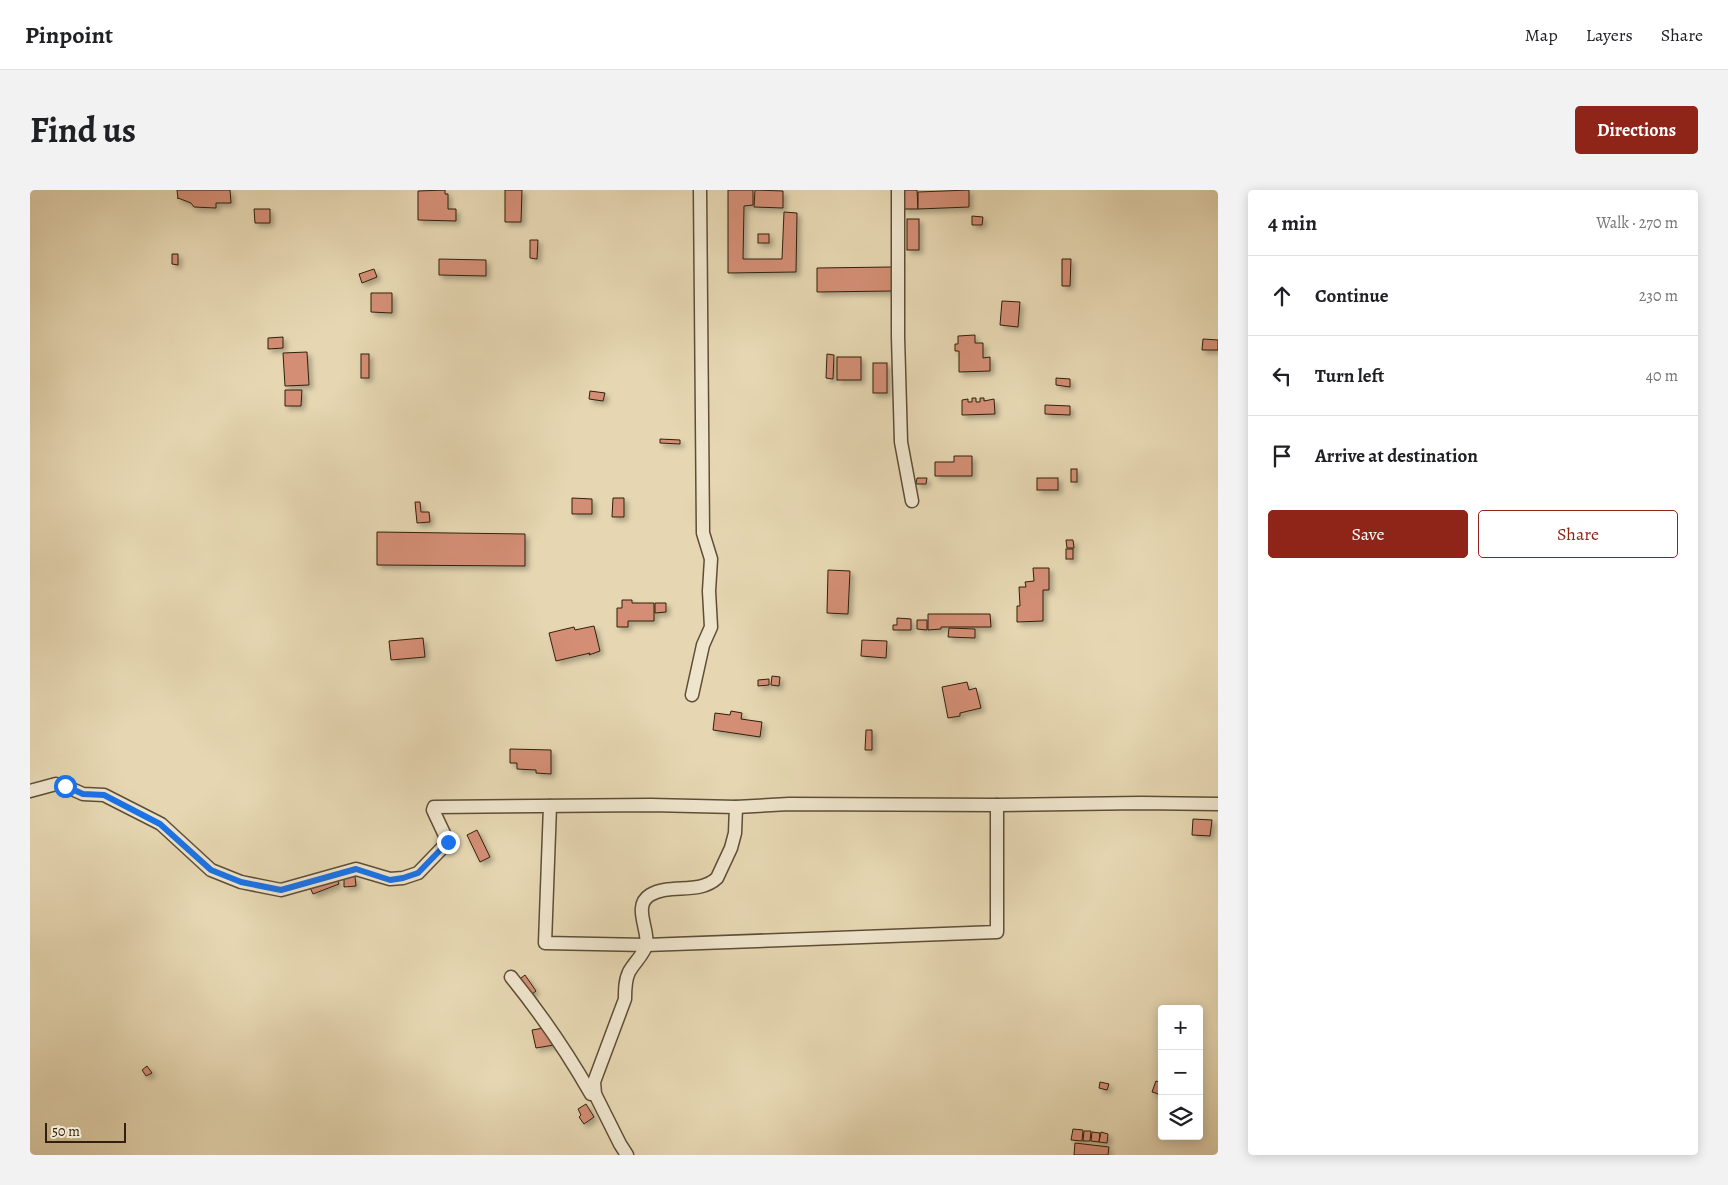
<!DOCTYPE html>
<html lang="en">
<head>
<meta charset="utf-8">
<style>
  :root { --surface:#fff; --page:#f2f2f2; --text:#202124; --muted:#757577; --line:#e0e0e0; --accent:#8f2418 }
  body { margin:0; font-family:Alegreya,serif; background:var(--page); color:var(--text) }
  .controls { position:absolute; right:15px; bottom:15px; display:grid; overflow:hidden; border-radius:5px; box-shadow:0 2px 12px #0003 }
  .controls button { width:45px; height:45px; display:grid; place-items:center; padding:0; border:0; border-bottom:1px solid var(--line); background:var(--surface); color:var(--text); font:25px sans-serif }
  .scale { position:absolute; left:15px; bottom:12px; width:81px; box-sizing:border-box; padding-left:5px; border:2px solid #31200c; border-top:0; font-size:14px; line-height:18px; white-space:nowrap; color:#31200c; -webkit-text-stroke:4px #efe5cd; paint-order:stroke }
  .stop { position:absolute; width:15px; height:15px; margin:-11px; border:4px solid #1a73e8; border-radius:50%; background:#fff }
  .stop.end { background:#1a73e8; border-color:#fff; box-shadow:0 1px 5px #0008 }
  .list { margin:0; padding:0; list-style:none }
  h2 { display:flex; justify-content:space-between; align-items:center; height:65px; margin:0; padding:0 20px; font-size:21px }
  h2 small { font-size:16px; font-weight:400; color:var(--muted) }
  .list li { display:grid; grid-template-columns:32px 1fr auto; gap:15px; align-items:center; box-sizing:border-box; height:80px; padding:0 20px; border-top:1px solid var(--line) }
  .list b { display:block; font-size:19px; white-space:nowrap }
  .list em { font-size:16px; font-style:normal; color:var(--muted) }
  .actions { display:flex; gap:10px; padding:15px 20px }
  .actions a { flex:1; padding:11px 0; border:1px solid var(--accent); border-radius:5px; text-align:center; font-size:18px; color:var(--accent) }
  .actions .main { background:var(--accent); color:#fff }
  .icon { flex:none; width:28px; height:28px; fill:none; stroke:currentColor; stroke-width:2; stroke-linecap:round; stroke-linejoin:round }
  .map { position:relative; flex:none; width:1188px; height:965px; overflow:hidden; border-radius:5px }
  header { display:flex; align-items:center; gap:30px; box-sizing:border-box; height:70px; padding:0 25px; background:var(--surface); border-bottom:1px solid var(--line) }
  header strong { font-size:24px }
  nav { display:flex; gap:28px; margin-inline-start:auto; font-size:18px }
  .intro { display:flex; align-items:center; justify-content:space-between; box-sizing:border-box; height:120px; padding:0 30px }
  h1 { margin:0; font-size:35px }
  .button { padding:12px 22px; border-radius:5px; background:var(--accent); color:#fff; font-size:18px; font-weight:700 }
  main { display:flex; gap:30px; padding:0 30px }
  aside { flex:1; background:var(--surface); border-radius:5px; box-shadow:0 2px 12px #0003 }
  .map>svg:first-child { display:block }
</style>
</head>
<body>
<header>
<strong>Pinpoint</strong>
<nav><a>Map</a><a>Layers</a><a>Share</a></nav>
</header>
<div class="intro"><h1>Find us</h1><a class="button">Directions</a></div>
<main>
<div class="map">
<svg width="1188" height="965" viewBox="0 0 1188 965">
  <defs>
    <filter id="shadow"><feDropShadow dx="3.5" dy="3.5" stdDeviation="2.5" flood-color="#0004"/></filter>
  </defs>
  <rect width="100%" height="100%" fill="#e6d7b2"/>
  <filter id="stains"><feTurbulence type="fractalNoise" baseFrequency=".004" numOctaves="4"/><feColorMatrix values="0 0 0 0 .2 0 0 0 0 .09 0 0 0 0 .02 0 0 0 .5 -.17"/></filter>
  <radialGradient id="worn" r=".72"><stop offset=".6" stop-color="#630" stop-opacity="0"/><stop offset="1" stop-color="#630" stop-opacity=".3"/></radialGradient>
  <g fill="#d38e74" stroke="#31200c" filter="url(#shadow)">
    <polygon points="147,0 200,0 201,13 186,13 186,18 164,17 161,13 148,8 148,9"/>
    <polygon points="415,0 415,4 418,4 418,19 426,19 426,31 388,30 388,1"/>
    <polygon points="475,0 492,0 491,32 475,32"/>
    <polygon points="698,0 723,0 723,15 714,16 713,69 752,69 754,22 767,23 766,82 698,83"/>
    <polygon points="725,0 753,1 753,18 724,17"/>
    <polygon points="872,0 887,0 888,19 873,19"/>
    <polygon points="939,0 939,17 888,19 888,2"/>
    <polygon points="224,19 240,19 240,33 225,33"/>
    <polygon points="942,26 953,27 952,35 942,35"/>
    <rect x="877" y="29" width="12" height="31"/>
    <rect x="728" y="44" width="11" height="9"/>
    <polygon points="500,50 508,50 507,69 500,68"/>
    <polygon points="142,64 148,64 148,75 142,74"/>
    <polygon points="409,69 456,70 456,86 409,85"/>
    <polygon points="1032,69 1041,69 1040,96 1032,96"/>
    <polygon points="862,77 863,101 787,102 787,78"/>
    <polygon points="344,79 347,87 332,93 329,84"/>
    <polygon points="341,103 362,103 362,123 341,122"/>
    <polygon points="972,111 990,112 988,137 970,135"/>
    <polygon points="945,145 945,153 953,153 953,168 960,167 960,181 929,182 929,161 925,161 925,154 928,154 928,146"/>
    <polygon points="253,147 253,158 238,159 238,148"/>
    <polygon points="1173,149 1188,150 1188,160 1172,160"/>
    <polygon points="277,162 279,195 255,196 253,163"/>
    <rect x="331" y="164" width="8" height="24"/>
    <polygon points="797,164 804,165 803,189 796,188"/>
    <rect x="807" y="167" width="24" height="23"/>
    <rect x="843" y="173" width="14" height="30"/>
    <polygon points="1026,188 1040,189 1040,197 1026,195"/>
    <polygon points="255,200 272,200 271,216 255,216"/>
    <polygon points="560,201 575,203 573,211 559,209"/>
    <polygon points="942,208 946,208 946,212 950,212 950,208 954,208 954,211 964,209 965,224 932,225 932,210 938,209 938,212 942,212"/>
    <polygon points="1015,215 1040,216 1040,225 1015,224"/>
    <polygon points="630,249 650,250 650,254 630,253"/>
    <polygon points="924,266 942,266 942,286 905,286 905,272 924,272"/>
    <rect x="1041" y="279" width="6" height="13"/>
    <polygon points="887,288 897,288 896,294 886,294"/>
    <rect x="1007" y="288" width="21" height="12"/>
    <polygon points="542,308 562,309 562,324 542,324"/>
    <polygon points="583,308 594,308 594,327 582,327"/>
    <polygon points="385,312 390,312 391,322 399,322 400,332 387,333"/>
    <polygon points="347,342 495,344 495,376 347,375"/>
    <polygon points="1036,350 1043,350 1044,358 1037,358"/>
    <rect x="1036" y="359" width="7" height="10"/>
    <polygon points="1003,378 1019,378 1019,400 1013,400 1013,431 987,432 987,416 990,416 989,397 996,397 995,392 1004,391"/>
    <polygon points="798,380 820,381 818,424 797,423"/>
    <polygon points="592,410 602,410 602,413 624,413 624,431 598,431 598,437 587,437 587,418 592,418"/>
    <polygon points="625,413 636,413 636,422 625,423"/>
    <polygon points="898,424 960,424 961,437 911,437 911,439 898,440"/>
    <polygon points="867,428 881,429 881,440 863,440 863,435 867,435"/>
    <polygon points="887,430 897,430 897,440 887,439"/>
    <polygon points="564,436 570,461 559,465 560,463 526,471 519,443 544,437 545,440"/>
    <polygon points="919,438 945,439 945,448 918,447"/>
    <polygon points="393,448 395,467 361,470 359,451"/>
    <polygon points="832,450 857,451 856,468 831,466"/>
    <polygon points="742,486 750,487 749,496 741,495"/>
    <polygon points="739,489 739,495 728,496 728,490"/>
    <polygon points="937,492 939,500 946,498 951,518 930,523 930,526 918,528 912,497"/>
    <polygon points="701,521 712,523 711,529 732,532 730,547 683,540 685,523 700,525"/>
    <polygon points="836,540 842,540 842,560 835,560"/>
    <polygon points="480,559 521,560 521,584 506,583 506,580 487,579 487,573 480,573"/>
    <polygon points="1163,629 1182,630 1180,646 1162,645"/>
    <polygon points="447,640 460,667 450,672 437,645"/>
    <polygon points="305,685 309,694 283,704 279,695"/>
    <polygon points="314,686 325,686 326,696 314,697"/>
    <polygon points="495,785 506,801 498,807 487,791"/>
    <polygon points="520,837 524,855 506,858 502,840"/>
    <polygon points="117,876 122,883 116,886 112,880"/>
    <polygon points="1126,891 1132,893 1132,905 1122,902"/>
    <polygon points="1070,892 1079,894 1077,900 1069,898"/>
    <polygon points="556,914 564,927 554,934 549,927 551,925 548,919"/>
    <polygon points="1043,939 1053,940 1052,951 1041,950"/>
    <polygon points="1054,941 1061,941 1060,951 1053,951"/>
    <polygon points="1062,942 1070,943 1069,952 1061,951"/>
    <polygon points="1071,942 1078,944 1077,953 1069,952"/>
    <polygon points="1045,953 1079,957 1078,965 1044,965"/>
  </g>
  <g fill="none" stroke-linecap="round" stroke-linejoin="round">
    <g stroke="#5e4e36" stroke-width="15">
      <g id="street">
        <polyline points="868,0 868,147 871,252 882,311"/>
        <polyline points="662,505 673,455 681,437 679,401 681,369 673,343 670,0"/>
        <polyline points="0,601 26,594 35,596 53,604 74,605 131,634 181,680 211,692 251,700 326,679 360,689 373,688 388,683 418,652 403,620 404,617 621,615 706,617 759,614 967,615 1111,613 1188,614"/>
        <polyline points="520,616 515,753 616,755 967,742 967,615"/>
        <path d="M481 787C511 824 537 862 561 904H565"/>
        <path d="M597 965 590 954 565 904 564 892 595 809C595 800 595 790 599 782 604 773 613 765 616 756 620 741 602 716 620 705 640 693 669 705 687 688L701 658 705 643 706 617"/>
      </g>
    </g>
    <use href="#street" stroke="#efe5cd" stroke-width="12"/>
  </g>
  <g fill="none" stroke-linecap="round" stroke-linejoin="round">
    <polyline stroke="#1a73e8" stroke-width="6" points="35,596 53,604 74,605 130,634 181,680 211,692 251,700 326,679 360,690 373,688 388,683 418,652"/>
  </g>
  <rect width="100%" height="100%" filter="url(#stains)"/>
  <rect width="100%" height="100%" fill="url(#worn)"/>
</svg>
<div class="controls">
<button>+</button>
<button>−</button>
<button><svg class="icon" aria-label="layers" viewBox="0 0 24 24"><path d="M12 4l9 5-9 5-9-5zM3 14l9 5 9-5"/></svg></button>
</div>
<div class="scale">50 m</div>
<div class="stop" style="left:35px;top:596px"></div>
<div class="stop end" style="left:418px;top:652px"></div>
</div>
<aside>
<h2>4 min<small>Walk · 270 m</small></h2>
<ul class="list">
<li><svg class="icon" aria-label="ahead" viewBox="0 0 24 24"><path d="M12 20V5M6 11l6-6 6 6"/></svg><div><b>Continue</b></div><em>230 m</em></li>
<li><svg class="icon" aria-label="left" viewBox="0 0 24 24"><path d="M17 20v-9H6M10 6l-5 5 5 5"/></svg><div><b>Turn left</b></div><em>40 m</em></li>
<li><svg class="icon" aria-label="arrive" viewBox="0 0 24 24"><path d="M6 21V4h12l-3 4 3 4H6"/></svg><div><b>Arrive at destination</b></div></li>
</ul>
<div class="actions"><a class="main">Save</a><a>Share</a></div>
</aside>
</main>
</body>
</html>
